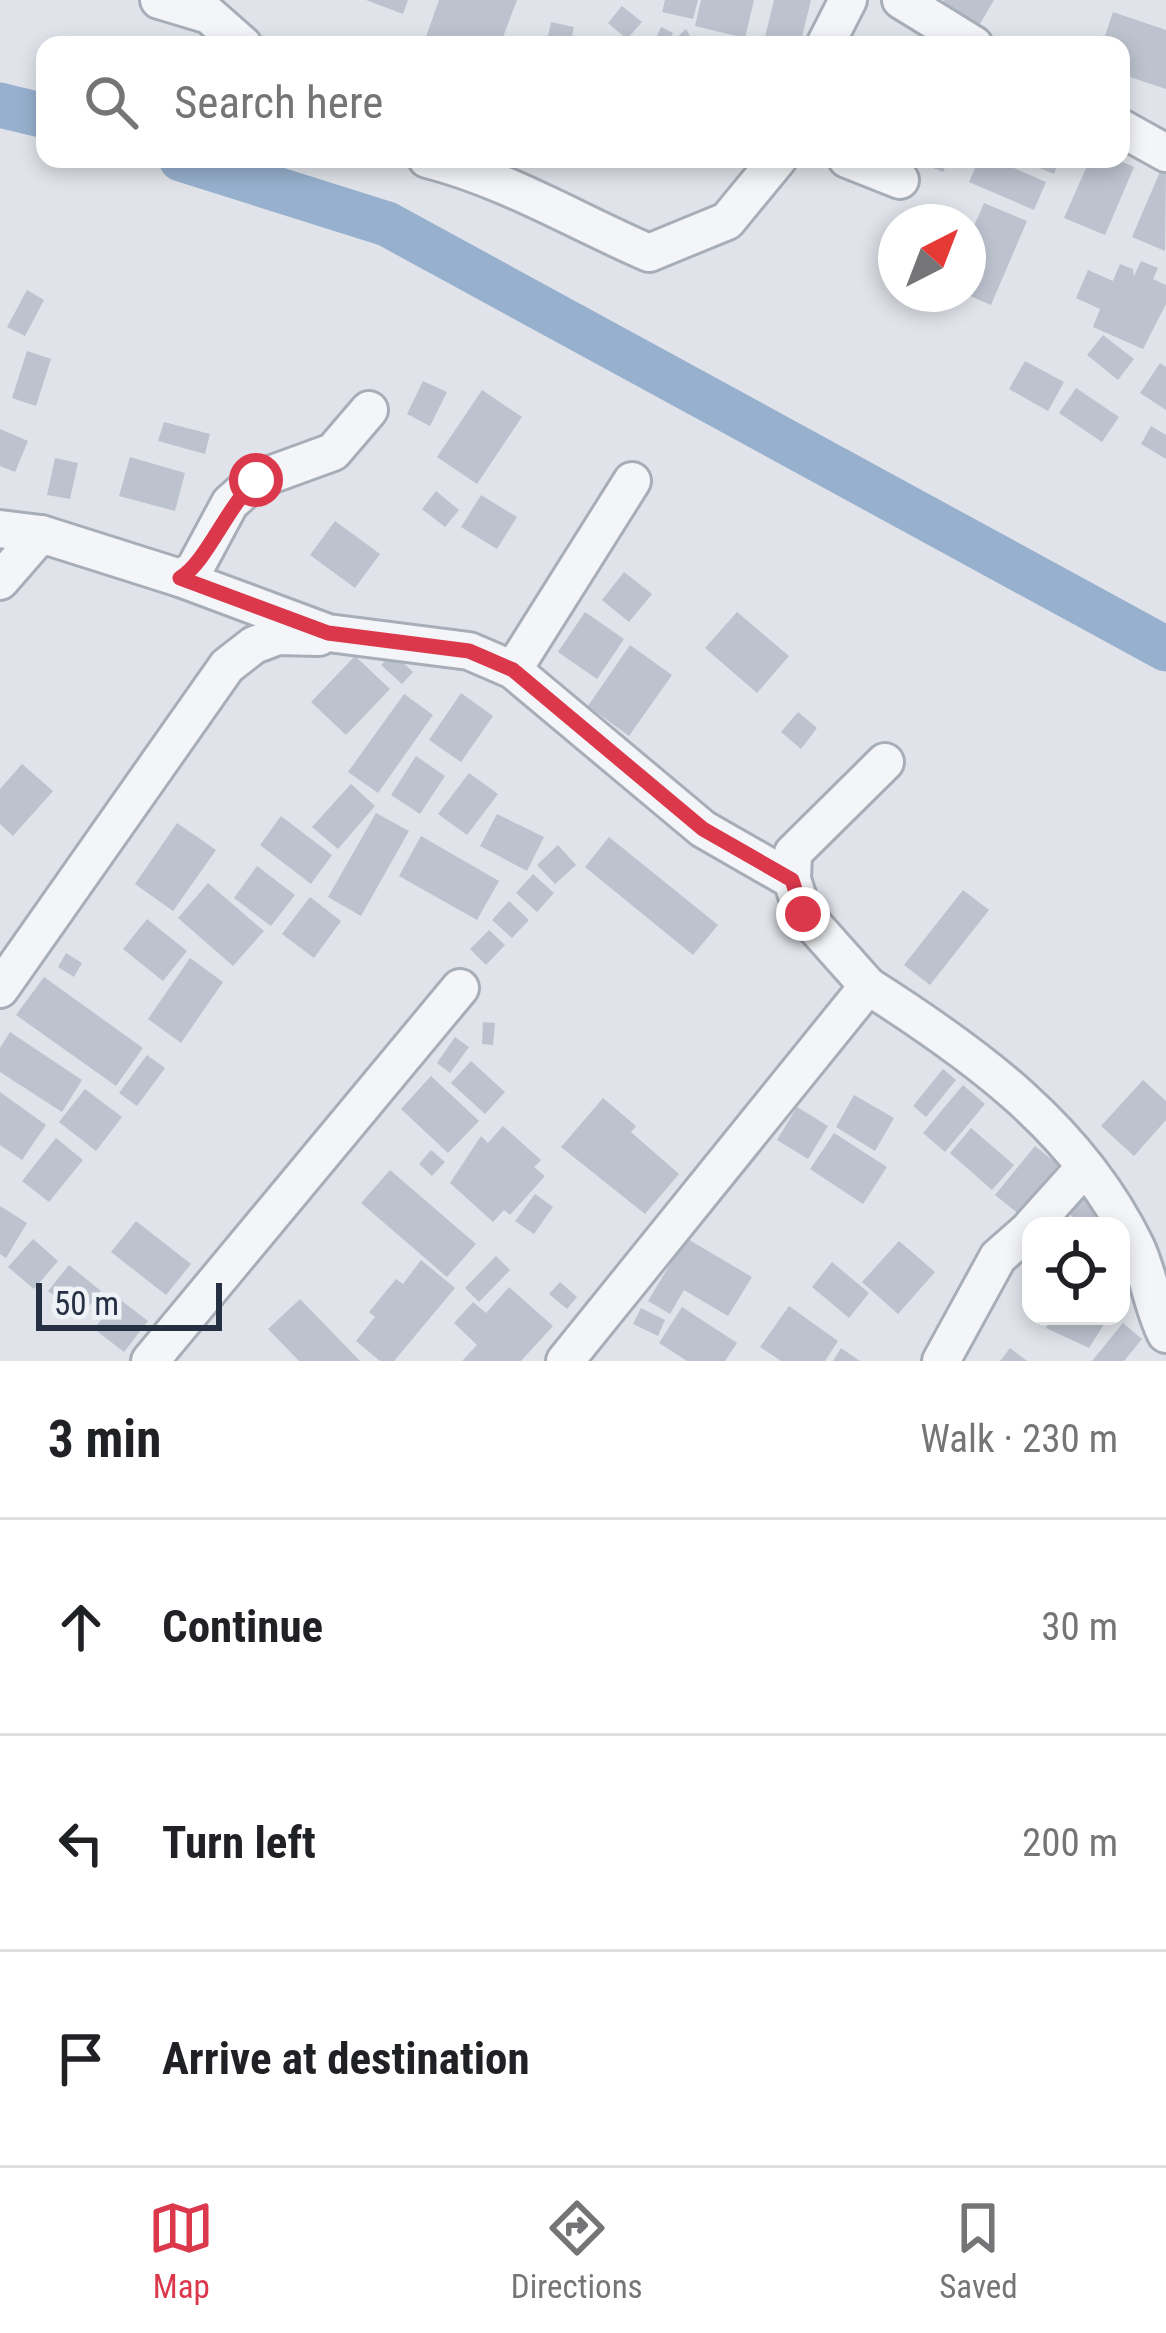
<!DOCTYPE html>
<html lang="en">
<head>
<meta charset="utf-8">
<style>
  :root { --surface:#fff; --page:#f6f6f6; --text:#202124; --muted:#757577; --line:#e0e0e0; --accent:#dc384c }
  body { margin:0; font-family:"Roboto Condensed",sans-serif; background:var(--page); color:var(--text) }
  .controls { position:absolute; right:36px; bottom:36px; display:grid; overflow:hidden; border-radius:24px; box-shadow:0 6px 18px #0003 }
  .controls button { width:108px; height:108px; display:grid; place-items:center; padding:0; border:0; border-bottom:3px solid var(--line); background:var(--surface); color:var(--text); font:60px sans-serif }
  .compass { position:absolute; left:878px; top:204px; width:108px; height:108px; border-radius:50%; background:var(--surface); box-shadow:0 6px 18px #0003; rotate:42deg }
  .scale { position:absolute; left:36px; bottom:30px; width:186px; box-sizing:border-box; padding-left:12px; border:6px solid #263043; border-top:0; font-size:33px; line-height:42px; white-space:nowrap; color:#263043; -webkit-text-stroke:9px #eff3f7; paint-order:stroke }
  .stop { position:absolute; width:36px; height:36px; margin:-27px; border:9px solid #dc384c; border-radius:50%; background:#fff }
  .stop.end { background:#dc384c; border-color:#fff; box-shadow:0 3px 12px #0008 }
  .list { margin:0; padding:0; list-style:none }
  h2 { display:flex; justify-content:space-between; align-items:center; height:156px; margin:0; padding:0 48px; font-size:51px }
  h2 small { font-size:39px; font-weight:400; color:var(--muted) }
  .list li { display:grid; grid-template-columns:78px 1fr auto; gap:36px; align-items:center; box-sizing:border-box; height:216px; padding:0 48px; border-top:3px solid var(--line) }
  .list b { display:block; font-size:45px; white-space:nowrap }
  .list em { font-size:39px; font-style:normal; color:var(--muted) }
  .icon { flex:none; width:66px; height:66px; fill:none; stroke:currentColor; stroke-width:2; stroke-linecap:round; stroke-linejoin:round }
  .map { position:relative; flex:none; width:1166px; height:1361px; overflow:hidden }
  .search { position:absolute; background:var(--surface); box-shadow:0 6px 18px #0003; left:36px; right:36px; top:36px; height:132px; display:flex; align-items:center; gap:30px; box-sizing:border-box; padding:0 42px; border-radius:24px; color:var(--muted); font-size:45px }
  .sheet { height:804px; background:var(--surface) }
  nav { display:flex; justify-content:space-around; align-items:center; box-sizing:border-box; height:168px; border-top:3px solid var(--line); background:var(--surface); font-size:33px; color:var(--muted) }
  nav a { display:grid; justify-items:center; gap:6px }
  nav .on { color:var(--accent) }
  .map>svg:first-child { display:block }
</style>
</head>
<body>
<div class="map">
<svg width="1166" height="1361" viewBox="0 0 1166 1361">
  <rect width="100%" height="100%" fill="#e0e4ea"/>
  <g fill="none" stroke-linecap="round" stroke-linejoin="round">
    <g stroke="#97b0ce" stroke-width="45">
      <polyline points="0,105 45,116"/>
      <polyline points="181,159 387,224 1166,649"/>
    </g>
  </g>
  <g fill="#bcc2ce">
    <polygon points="366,0 408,0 403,14"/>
    <polygon points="439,0 517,0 500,45 423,45"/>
    <polygon points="665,0 698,0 693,19 662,12"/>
    <polygon points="701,0 754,0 745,38 695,26"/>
    <polygon points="774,0 811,0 800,45 763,45"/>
    <polygon points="944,0 994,0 977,29 940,7"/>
    <polygon points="622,6 642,22 627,39 608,23"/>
    <polygon points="1113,12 1166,30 1166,89 1121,74 1121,45 1102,45"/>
    <polygon points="551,22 574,27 570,45 546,45"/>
    <polygon points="661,27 673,33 667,45 653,45"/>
    <polygon points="686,29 695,45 668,45"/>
    <polygon points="912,159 949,159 943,172"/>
    <polygon points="979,159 993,159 1046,182 1034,210 969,182"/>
    <polygon points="1018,159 1060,159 1054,174"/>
    <polygon points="1090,159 1116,159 1134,167 1105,235 1064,218"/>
    <polygon points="1162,167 1166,169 1165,251 1132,237"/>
    <polygon points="984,203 1027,221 991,305 968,295 968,240"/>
    <polygon points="1141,261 1158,268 1153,279 1166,285 1166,304 1143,349 1093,327 1100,309 1076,298 1088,270 1113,281 1120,264 1133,269 1134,276"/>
    <polygon points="27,290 44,300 25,336 7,327"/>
    <polygon points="1103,335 1134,359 1118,380 1087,355"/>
    <polygon points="27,351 51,359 36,406 12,398"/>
    <polygon points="1025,361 1064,382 1048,411 1009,389"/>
    <polygon points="1160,363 1166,367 1166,410 1140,393"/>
    <polygon points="423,381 447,392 430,426 407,414"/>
    <polygon points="1076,388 1119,417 1102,442 1059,413"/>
    <polygon points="482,390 522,417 477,484 437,457"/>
    <polygon points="164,422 210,434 205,454 158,441"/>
    <polygon points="1151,426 1166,435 1166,459 1141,444"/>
    <polygon points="0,429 28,441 15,472 0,466"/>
    <polygon points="130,457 185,473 175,511 119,496"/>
    <polygon points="55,458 78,463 70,499 47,495"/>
    <polygon points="436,491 459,510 445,527 422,509"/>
    <polygon points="481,495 517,517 497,549 461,527"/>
    <polygon points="335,521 380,554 355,588 310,555"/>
    <polygon points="624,572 652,594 629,622 602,600"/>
    <polygon points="585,612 624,639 597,679 558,652"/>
    <polygon points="737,612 789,656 757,693 705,648"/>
    <polygon points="630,645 672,675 629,736 588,706"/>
    <polygon points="393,653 413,672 402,684 381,665"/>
    <polygon points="355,656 390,689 346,735 311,702"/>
    <polygon points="461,693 493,716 461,762 429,740"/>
    <polygon points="404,694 433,715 378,793 348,772"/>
    <polygon points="798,712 817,728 801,749 781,732"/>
    <polygon points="416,756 445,776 420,814 391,795"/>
    <polygon points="22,764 53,791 13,836 0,824 0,789"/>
    <polygon points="469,773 498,794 467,835 438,814"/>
    <polygon points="351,784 375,806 338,849 312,827"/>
    <polygon points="376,813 409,831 361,916 328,897"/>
    <polygon points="497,814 544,837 527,871 480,846"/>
    <polygon points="281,816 332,855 311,884 260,845"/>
    <polygon points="177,823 216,850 173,911 135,884"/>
    <polygon points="421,836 499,881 477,920 399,876"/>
    <polygon points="609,837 718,925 693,955 585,867"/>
    <polygon points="558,845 576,865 555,884 537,865"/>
    <polygon points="257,866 295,895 271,926 234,898"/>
    <polygon points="533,874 554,893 537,912 516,893"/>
    <polygon points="208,883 264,931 233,966 178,918"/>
    <polygon points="963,890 989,910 930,985 904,965"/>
    <polygon points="310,897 341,921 314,958 282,934"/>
    <polygon points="509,901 529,920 512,938 492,920"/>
    <polygon points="147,919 187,951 163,981 123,949"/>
    <polygon points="489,930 505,945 486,965 470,949"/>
    <polygon points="66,953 82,963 74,977 58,967"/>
    <polygon points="190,958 223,982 181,1043 148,1019"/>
    <polygon points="44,977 143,1048 116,1086 16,1015"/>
    <polygon points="483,1022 495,1023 493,1045 482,1044"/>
    <polygon points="10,1032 82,1080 62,1112 0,1072 0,1048"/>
    <polygon points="455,1037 469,1047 450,1073 437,1063"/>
    <polygon points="147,1055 165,1068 137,1106 119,1093"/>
    <polygon points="471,1061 505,1092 485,1114 451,1083"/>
    <polygon points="943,1069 956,1080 926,1117 913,1106"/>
    <polygon points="431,1076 479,1121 448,1153 401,1109"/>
    <polygon points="1143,1080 1166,1101 1166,1120 1134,1156 1101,1126"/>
    <polygon points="963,1085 985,1104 945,1152 923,1133"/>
    <polygon points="85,1089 122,1117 96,1151 59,1122"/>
    <polygon points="0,1092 46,1125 22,1160 0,1145"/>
    <polygon points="854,1095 894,1118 875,1151 836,1127"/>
    <polygon points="603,1098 636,1126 631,1132 679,1174 645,1214 561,1147"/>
    <polygon points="797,1107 828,1126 808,1159 777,1140"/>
    <polygon points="503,1126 541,1160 534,1167 545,1176 510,1215 504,1210 493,1222 450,1183 481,1136 488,1143"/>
    <polygon points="971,1128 1014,1165 992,1190 950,1153"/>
    <polygon points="834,1133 887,1167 863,1204 810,1169"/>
    <polygon points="56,1138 83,1160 49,1202 22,1181"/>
    <polygon points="1035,1146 1060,1166 1020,1215 995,1195"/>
    <polygon points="431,1150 445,1162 432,1176 419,1164"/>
    <polygon points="390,1170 476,1244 447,1277 361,1203"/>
    <polygon points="535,1194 553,1207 534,1234 515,1221"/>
    <polygon points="1082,1195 1100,1218 1091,1226 1080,1226 1065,1208"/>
    <polygon points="0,1206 27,1223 6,1258 0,1254"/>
    <polygon points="136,1221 191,1264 166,1295 111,1252"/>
    <polygon points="686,1238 752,1277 728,1316 684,1290 670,1314 648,1301"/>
    <polygon points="33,1239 58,1261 34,1289 8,1267"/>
    <polygon points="899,1241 935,1272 898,1314 862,1282"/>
    <polygon points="496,1256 510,1270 479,1302 465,1288"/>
    <polygon points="421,1260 455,1288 394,1361 380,1361 356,1341 375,1317 369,1312 396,1279 403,1284"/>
    <polygon points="832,1262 869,1293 849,1318 812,1287"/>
    <polygon points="69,1265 101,1291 80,1317 48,1291"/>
    <polygon points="560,1282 577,1297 567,1309 549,1294"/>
    <polygon points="509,1287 553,1326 521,1361 462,1361 477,1345 454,1323 473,1302 486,1313"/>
    <polygon points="118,1298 148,1321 124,1352 94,1329"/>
    <polygon points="300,1299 360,1361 299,1361 268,1329"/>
    <polygon points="789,1306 838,1341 825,1361 781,1361 760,1347"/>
    <polygon points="682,1307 737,1343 725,1361 687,1361 659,1343"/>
    <polygon points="641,1308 665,1320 658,1336 633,1324"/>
    <polygon points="1038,1316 1109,1316 1089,1348 1046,1328 1049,1323"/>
    <polygon points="1123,1323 1142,1339 1124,1361 1092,1361"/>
    <polygon points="841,1348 860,1361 833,1361"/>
    <polygon points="1010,1348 1027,1361 1000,1361"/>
  </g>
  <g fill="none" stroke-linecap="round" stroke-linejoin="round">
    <g stroke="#a8aeb8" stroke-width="42">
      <g id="minor">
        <polyline points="159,0 209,15 243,45"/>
        <polyline points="901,0 974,45"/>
        <polyline points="825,45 848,0"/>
        <polyline points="1121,128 1166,153"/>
        <path d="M427 159C506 179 575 221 649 253L727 221 778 159"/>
        <polyline points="847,159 900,180"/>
        <polyline points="0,529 41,534 180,578 194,570 230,503 256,480 333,452 369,410"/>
        <polyline points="180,578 328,633 469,651 513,670 703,829 792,880 803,913 868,986"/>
        <polyline points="0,581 41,534"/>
        <polyline points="513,670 632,481"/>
        <polyline points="792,880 793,853 885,762"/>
        <polyline points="0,989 227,666 254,645 278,636 319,637"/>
        <polyline points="1032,1226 1085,1167"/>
        <polyline points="150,1361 460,988"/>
        <path d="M565 1361 868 986C975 1054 1079 1129 1136 1247 1149 1275 1152 1306 1166 1334"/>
        <polyline points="941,1361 998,1257 1031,1228"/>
      </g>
    </g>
    <use href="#minor" stroke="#f3f5f8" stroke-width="36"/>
  </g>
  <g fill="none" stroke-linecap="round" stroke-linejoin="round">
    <path stroke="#dc384c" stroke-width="15" d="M256 480C226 508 206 563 180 578L328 633 469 651 513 670 703 829 792 880 803 914"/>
  </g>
</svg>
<div class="controls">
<button><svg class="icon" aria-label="locate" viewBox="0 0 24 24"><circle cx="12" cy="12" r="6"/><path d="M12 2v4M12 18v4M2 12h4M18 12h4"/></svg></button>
</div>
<svg class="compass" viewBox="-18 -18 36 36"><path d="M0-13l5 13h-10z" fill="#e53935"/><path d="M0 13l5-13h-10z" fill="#757577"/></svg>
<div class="scale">50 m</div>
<div class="stop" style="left:256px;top:480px"></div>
<div class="stop end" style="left:803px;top:914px"></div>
<div class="search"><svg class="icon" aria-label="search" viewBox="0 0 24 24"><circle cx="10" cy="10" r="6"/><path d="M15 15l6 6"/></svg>Search here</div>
</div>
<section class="sheet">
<h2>3 min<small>Walk · 230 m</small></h2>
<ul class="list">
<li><svg class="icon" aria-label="ahead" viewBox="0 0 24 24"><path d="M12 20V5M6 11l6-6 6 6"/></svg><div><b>Continue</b></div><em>30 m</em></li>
<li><svg class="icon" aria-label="left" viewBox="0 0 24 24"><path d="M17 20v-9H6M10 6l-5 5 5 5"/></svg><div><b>Turn left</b></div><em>200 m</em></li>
<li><svg class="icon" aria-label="arrive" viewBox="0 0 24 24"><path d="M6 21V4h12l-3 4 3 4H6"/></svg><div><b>Arrive at destination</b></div></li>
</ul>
</section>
<nav>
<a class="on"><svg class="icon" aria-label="map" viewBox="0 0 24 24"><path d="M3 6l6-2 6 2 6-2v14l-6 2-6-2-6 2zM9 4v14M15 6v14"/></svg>Map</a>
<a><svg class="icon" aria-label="directions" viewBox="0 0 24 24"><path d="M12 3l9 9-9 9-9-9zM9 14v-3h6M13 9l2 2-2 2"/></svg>Directions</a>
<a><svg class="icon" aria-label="saved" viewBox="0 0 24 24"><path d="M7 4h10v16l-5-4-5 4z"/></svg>Saved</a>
</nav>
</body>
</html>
